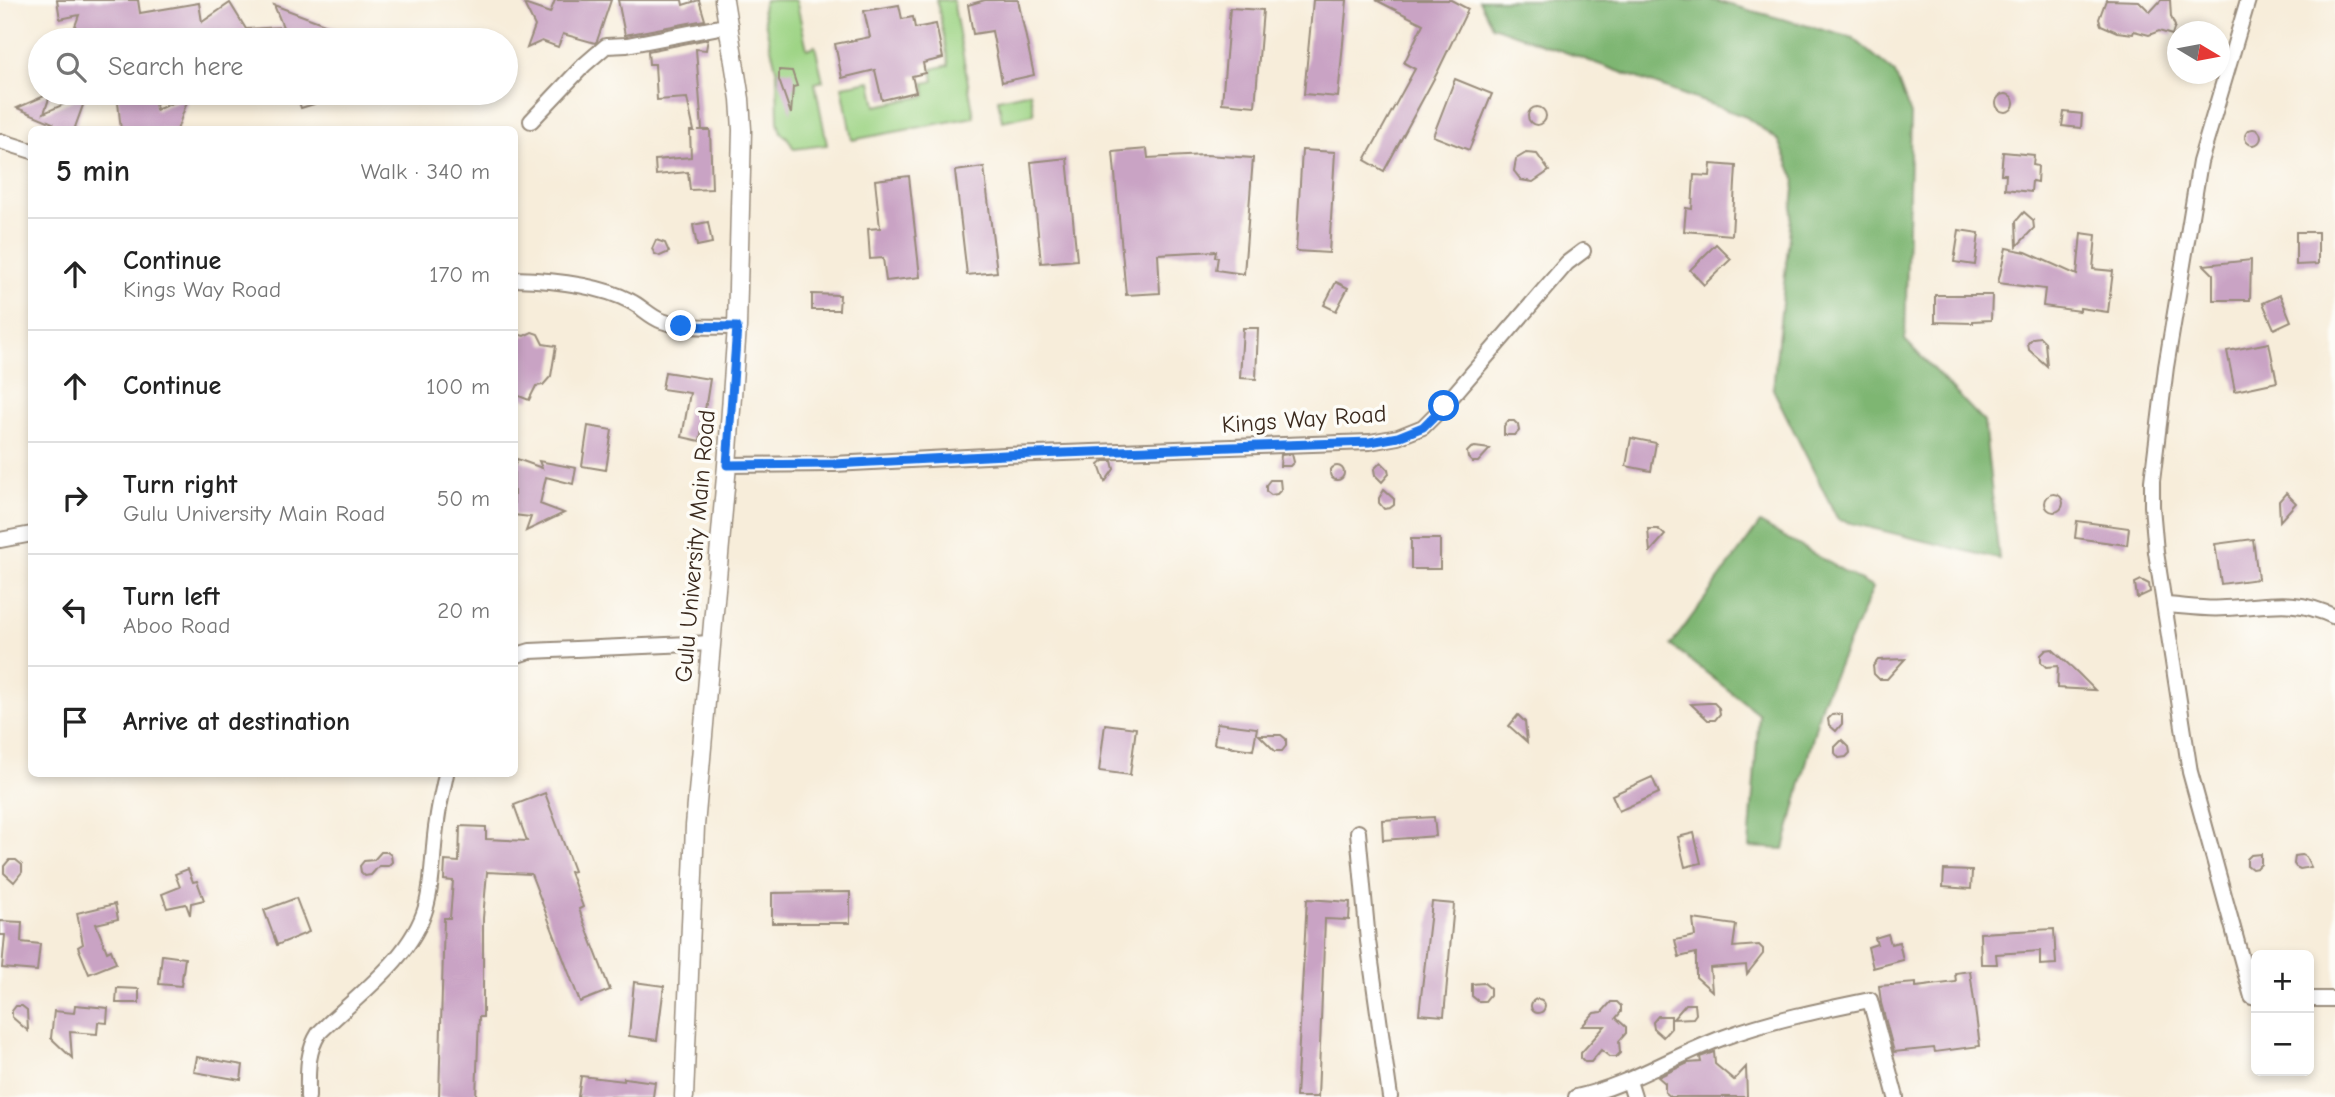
<!DOCTYPE html>
<html lang="en">
<head>
<meta charset="utf-8">
<style>
  :root { --surface:#fff; --page:#f6f6f6; --text:#222; --muted:#767676; --line:#e0e0e0 }
  body { margin:0; font-family:"Comic Neue",sans-serif; background:var(--page); color:var(--text) }
  .controls { position:absolute; right:21px; bottom:21px; display:grid; overflow:hidden; border-radius:10px; box-shadow:0 4px 10px #0003 }
  .controls button { width:63px; height:63px; display:grid; place-items:center; padding:0; border:0; border-bottom:2px solid var(--line); background:var(--surface); color:var(--text); font:35px sans-serif }
  .compass { position:absolute; left:2167px; top:21px; width:63px; height:63px; border-radius:50%; background:var(--surface); box-shadow:0 4px 10px #0003; rotate:100deg }
  .stop { position:absolute; width:21px; height:21px; margin:-16px; border:5px solid #1a73e8; border-radius:50%; background:#fff }
  .stop.end { background:#1a73e8; border-color:#fff; box-shadow:0 2px 7px #0008 }
  .list { margin:0; padding:0; list-style:none }
  h2 { display:flex; justify-content:space-between; align-items:center; height:91px; margin:0; padding:0 28px; font-size:30px }
  h2 small { font-size:23px; font-weight:400; color:var(--muted) }
  .list li { display:grid; grid-template-columns:46px 1fr auto; gap:21px; align-items:center; box-sizing:border-box; height:112px; padding:0 28px; border-top:2px solid var(--line) }
  .list b { display:block; font-size:26px; white-space:nowrap }
  .list p { margin:0; font-size:23px; white-space:nowrap; color:var(--muted) }
  .list em { font-size:23px; font-style:normal; color:var(--muted) }
  .icon { flex:none; width:38px; height:38px; fill:none; stroke:currentColor; stroke-width:2; stroke-linecap:round; stroke-linejoin:round }
  .map { position:relative; flex:none; width:2335px; height:1097px; overflow:hidden }
  .search { position:absolute; background:var(--surface); box-shadow:0 4px 10px #0003; left:28px; top:28px; width:490px; height:77px; display:flex; align-items:center; gap:18px; box-sizing:border-box; padding:0 24px; border-radius:38px; color:var(--muted); font-size:26px }
  .panel { position:absolute; background:var(--surface); box-shadow:0 4px 10px #0003; left:28px; top:126px; width:490px; height:651px; border-radius:10px }
  .map>svg:first-child { display:block }
</style>
</head>
<body>
<div class="map">
<svg width="2335" height="1097" viewBox="0 0 2335 1097">
  <rect width="100%" height="100%" fill="#fdfcf7"/>
  <filter id="ink" filterUnits="userSpaceOnUse"><feTurbulence type="fractalNoise" baseFrequency=".0143" numOctaves="2"/><feDisplacementMap in="SourceGraphic" scale="14" xChannelSelector="R" yChannelSelector="G"/><feConvolveMatrix kernelMatrix="1 2 1 2 8 2 1 2 1" color-interpolation-filters="sRGB"/></filter>
  <filter id="wash" filterUnits="userSpaceOnUse"><feTurbulence type="fractalNoise" baseFrequency=".00686" numOctaves="4" result="noise"/><feDisplacementMap in="SourceGraphic" scale="28" xChannelSelector="R" yChannelSelector="G"/><feGaussianBlur stdDeviation="1.57" result="paint"/><feColorMatrix in="noise" values="0 0 0 0 0 0 0 0 0 0 0 0 0 0 0 0 0 1.4 0 .05"/><feComposite in="paint" operator="in"/></filter>
  <g filter="url(#wash)">
    <rect width="100%" height="100%" fill="#f7edda"/>
    <g fill="#9ed485" stroke="#6c7f52" stroke-width="2">
      <polygon points="765,0 796,0 807,49 815,46 823,81 815,83 827,145 794,149 787,137 781,133 778,121 777,73 762,9"/>
      <polygon points="937,0 953,0 974,117 852,140 842,86 871,81 876,106 926,96 924,83 934,81 932,69 949,65"/>
      <polygon points="1030,92 1034,114 1002,121 998,99"/>
    </g>
    <g fill="#7eb672" stroke="#5c7048" stroke-width="2">
      <polygon points="1479,0 1712,0 1853,38 1895,73 1911,115 1905,340 1984,422 1999,559 1838,520 1773,389 1795,179 1779,141 1746,117 1492,26"/>
      <polygon points="1760,523 1873,588 1822,702 1784,849 1749,847 1759,714 1671,645"/>
    </g>
    <g id="blocks">
      <g fill="#c9a3c4">
        <polygon points="57,0 138,0 140,13 199,3 202,22 230,3 246,29 283,27 274,5 338,29 316,38 291,30 288,40 181,40 180,31 123,40 70,40 79,15 60,19"/>
        <polygon points="555,0 611,0 597,41 595,43 563,34 558,47 542,41 527,48 535,26 524,4 550,13"/>
        <polygon points="618,0 682,0 683,5 699,0 705,20 625,35"/>
        <polygon points="985,0 1018,0 1034,75 1002,82 992,31 973,34 968,5"/>
        <polygon points="1313,0 1347,0 1338,97 1304,94"/>
        <polygon points="1376,0 1451,0 1468,9 1437,73 1384,171 1365,160 1415,69 1404,63 1423,24"/>
        <polygon points="2106,0 2139,1 2150,12 2161,0 2170,0 2171,17 2175,26 2172,35 2159,31 2149,35 2134,31 2133,34 2117,32 2101,25 2099,19"/>
        <polygon points="899,5 902,19 913,17 915,28 936,24 943,58 923,63 925,73 912,76 916,92 882,100 875,70 842,78 835,44 870,37 864,11"/>
        <polygon points="1230,8 1263,10 1255,106 1222,103"/>
        <polygon points="708,39 706,50 696,49 702,130 698,130 710,130 712,189 690,190 688,172 656,175 655,160 691,157 690,131 694,131 687,98 657,100 655,64 649,64 648,51"/>
        <polygon points="779,70 792,71 797,86 793,87 791,114 779,80"/>
        <polygon points="1455,79 1492,94 1469,150 1433,136"/>
        <polygon points="51,93 44,113 87,94 74,130 40,130 53,123 17,108"/>
        <polygon points="117,93 154,93 156,110 189,96 177,130 121,130"/>
        <polygon points="296,93 311,93 314,104 301,108"/>
        <circle cx="2005" cy="103" r="9"/>
        <circle cx="1537" cy="116" r="9"/>
        <polygon points="2064,112 2082,114 2081,128 2062,126"/>
        <circle cx="2253" cy="137" r="8"/>
        <polygon points="1147,149 1148,158 1205,155 1253,158 1244,274 1216,270 1218,257 1215,257 1216,251 1158,254 1160,293 1126,295 1113,152"/>
        <polygon points="1302,150 1335,152 1329,253 1296,251"/>
        <polygon points="2003,152 2034,155 2033,165 2038,166 2037,182 2032,181 2031,192 2005,189 2006,174 2001,174"/>
        <polygon points="1526,153 1537,154 1549,171 1533,182 1521,180 1514,171 1516,159"/>
        <polygon points="1067,158 1077,260 1041,263 1031,162"/>
        <polygon points="1711,164 1736,166 1732,235 1684,231 1686,208 1692,209 1694,175 1710,176"/>
        <polygon points="984,167 997,272 967,275 955,171"/>
        <polygon points="909,176 920,277 886,281 883,258 870,259 868,229 880,228 875,180"/>
        <polygon points="2024,212 2033,220 2034,228 2017,246 2016,221"/>
        <polygon points="708,222 712,243 697,246 693,225"/>
        <polygon points="1959,230 1979,233 1975,265 1954,262"/>
        <polygon points="2296,232 2318,232 2318,264 2296,265"/>
        <polygon points="2081,233 2096,235 2093,269 2113,271 2108,312 2080,308 2080,311 2043,306 2045,289 1998,283 2006,248 2026,252 2077,275"/>
        <polygon points="656,240 665,243 669,252 660,256 655,254 652,249"/>
        <polygon points="1716,244 1731,259 1704,285 1690,270"/>
        <polygon points="2251,260 2250,300 2213,300 2213,274 2204,265"/>
        <polygon points="1336,282 1348,288 1336,311 1324,305"/>
        <polygon points="812,294 840,295 839,310 812,310"/>
        <polygon points="1935,295 1992,295 1991,320 1973,321 1973,323 1935,322"/>
        <polygon points="2280,295 2291,321 2274,329 2263,303"/>
        <polygon points="1243,328 1258,328 1256,379 1240,378"/>
        <polygon points="532,332 538,334 543,344 556,346 551,376 543,385 536,386 529,400 514,394 514,333 524,336"/>
        <polygon points="2040,337 2045,342 2047,366 2029,350 2028,343 2033,338"/>
        <polygon points="2269,343 2277,382 2235,391 2227,351"/>
        <polygon points="665,372 710,379 700,441 682,437 690,393 662,389"/>
        <polygon points="1508,421 1514,421 1518,425 1519,431 1515,435 1504,435 1504,426"/>
        <polygon points="588,426 612,430 606,470 582,466"/>
        <polygon points="1631,438 1656,443 1651,471 1626,466"/>
        <polygon points="1471,448 1475,447 1490,449 1478,462 1472,462 1468,458 1467,452"/>
        <polygon points="1292,454 1294,462 1290,466 1280,466 1281,455"/>
        <polygon points="517,459 542,468 539,461 576,468 573,484 546,477 540,504 564,513 526,531 531,517 514,515 514,468"/>
        <polygon points="1104,461 1112,461 1114,469 1105,482 1099,465"/>
        <polygon points="1381,462 1388,469 1389,474 1382,482 1375,475 1374,469"/>
        <circle cx="1337" cy="473" r="7"/>
        <polygon points="1270,480 1280,480 1281,490 1277,494 1271,495 1266,491 1266,485"/>
        <polygon points="1384,490 1394,499 1394,505 1390,508 1384,509 1379,503 1379,498"/>
        <polygon points="2286,493 2296,503 2280,521 2279,501"/>
        <circle cx="2054" cy="503" r="9"/>
        <polygon points="2077,521 2129,528 2127,545 2075,538"/>
        <polygon points="1648,529 1658,529 1665,535 1650,552"/>
        <rect x="1411" y="539" width="29" height="30"/>
        <polygon points="2253,539 2258,579 2221,584 2215,544"/>
        <polygon points="2141,580 2149,584 2150,592 2137,598 2135,583"/>
        <polygon points="2052,649 2078,673 2095,690 2057,688 2058,666 2046,667 2041,662 2041,655 2046,650"/>
        <polygon points="1905,659 1887,679 1879,679 1874,674 1873,666 1878,660"/>
        <polygon points="1708,703 1714,703 1719,708 1720,714 1715,720 1708,720 1691,704"/>
        <polygon points="1842,714 1842,724 1836,731 1829,725 1828,719 1832,715"/>
        <polygon points="1518,715 1525,722 1527,742 1509,726"/>
        <polygon points="1217,723 1257,728 1253,750 1214,744"/>
        <polygon points="1105,724 1136,728 1130,775 1099,771"/>
        <polygon points="1259,735 1281,735 1286,739 1286,746 1282,751 1275,751"/>
        <polygon points="1842,740 1849,747 1850,753 1846,757 1839,758 1835,753 1835,747"/>
        <polygon points="1652,777 1659,793 1619,811 1612,795"/>
        <polygon points="545,793 574,871 570,872 583,907 579,909 610,990 580,1002 531,874 487,872 483,918 483,1017 479,1017 476,1097 439,1097 444,918 450,918 453,881 444,880 445,861 459,862 460,826 486,827 486,839 527,841 514,805"/>
        <polygon points="1434,817 1436,836 1383,840 1382,820"/>
        <polygon points="1694,833 1701,863 1685,867 1678,837"/>
        <polygon points="381,852 387,852 391,855 392,862 388,866 379,866 371,875 365,876 361,872 360,866 364,861 374,860"/>
        <polygon points="2261,854 2261,864 2257,868 2252,869 2247,865 2247,859 2251,855"/>
        <polygon points="2302,855 2306,857 2311,867 2300,869 2296,867 2294,864 2295,856"/>
        <polygon points="9,860 16,860 22,865 22,872 14,882 4,873 4,866"/>
        <polygon points="188,869 193,882 197,881 204,900 191,903 190,915 186,904 167,908 162,894 180,887 175,874"/>
        <polygon points="1944,870 1972,871 1971,889 1943,887"/>
        <polygon points="850,892 850,923 772,923 772,893"/>
        <polygon points="296,898 309,932 277,945 264,910"/>
        <polygon points="1307,899 1350,902 1349,920 1325,919 1318,1097 1296,1097"/>
        <polygon points="1432,902 1454,904 1444,1016 1419,1014"/>
        <polygon points="115,904 118,919 96,924 107,952 111,950 116,963 89,974 78,947 83,944 77,913"/>
        <polygon points="1693,919 1736,925 1733,947 1759,945 1763,949 1763,954 1747,974 1746,965 1710,968 1712,991 1696,977 1696,953 1679,957 1675,940 1695,936"/>
        <polygon points="0,921 22,922 21,942 40,944 37,971 2,968 5,935 0,935"/>
        <polygon points="2054,929 2056,964 2040,965 2040,951 1996,954 1997,964 1981,964 1980,933"/>
        <polygon points="1888,934 1891,944 1899,942 1903,960 1873,968 1868,947 1877,944 1875,938"/>
        <polygon points="162,955 185,958 181,986 159,984"/>
        <polygon points="1970,971 1980,1046 1935,1052 1934,1048 1894,1052 1881,1003 1879,986 1916,983 1916,987 1956,982 1955,973"/>
        <polygon points="634,982 664,986 657,1040 629,1036"/>
        <polygon points="1484,983 1490,988 1490,995 1485,1001 1478,1001 1472,996 1472,984"/>
        <polygon points="117,988 139,989 139,1003 116,1003"/>
        <circle cx="1538" cy="1006" r="7"/>
        <polygon points="1611,1002 1617,1002 1621,1006 1621,1012 1616,1018 1626,1027 1626,1033 1619,1041 1620,1053 1616,1057 1610,1057 1601,1050 1591,1062 1585,1062 1581,1058 1581,1053 1605,1026 1582,1026 1594,1013 1602,1012"/>
        <polygon points="1686,1004 1695,1004 1696,1014 1693,1018 1673,1019"/>
        <polygon points="75,1005 108,1008 107,1023 98,1022 97,1034 70,1032 72,1058 51,1038 54,1011 74,1013"/>
        <polygon points="16,1006 22,1006 27,1010 28,1031 12,1017 12,1011"/>
        <polygon points="1658,1016 1671,1016 1671,1028 1663,1037 1654,1029 1653,1022"/>
        <polygon points="1714,1052 1715,1064 1734,1080 1746,1067 1747,1097 1671,1097 1665,1092 1665,1083 1658,1077 1688,1063 1701,1062 1700,1057"/>
        <polygon points="197,1057 243,1065 241,1080 194,1072"/>
        <polygon points="581,1076 624,1081 624,1078 655,1082 653,1097 578,1097"/>
      </g>
    </g>
  </g>
  <g filter="url(#ink)">
    <use href="#blocks" fill-opacity="0" stroke="#998c7c" stroke-width="2"/>
    <g fill="none" stroke-linecap="round" stroke-linejoin="round">
      <g stroke="#998c7c" stroke-width="18">
        <g id="minor">
          <polyline points="2248,0 2200,162 2166,367 2152,481 2152,506 2156,552 2190,772 2252,997"/>
          <polyline points="531,121 584,65 606,46 627,45 730,25"/>
          <polyline points="0,141 32,151"/>
          <path d="M514 279C551 280 597 284 630 301 641 306 650 317 662 321 685 329 712 326 737 327"/>
          <polyline points="727,465 834,464 1005,455 1370,442 1398,437 1423,427 1444,406 1567,263 1583,251"/>
          <polyline points="0,540 32,534"/>
          <path d="M2165 605C2185 606 2206 610 2226 608 2269 606 2294 597 2335 617"/>
          <polyline points="514,656 530,651 712,643"/>
          <polyline points="1358,832 1368,941 1390,1097"/>
          <polyline points="2309,999 2335,999"/>
          <polyline points="1629,1081 1634,1097"/>
          <path d="M308 1097C308 1074 306 1053 319 1033 356 996 411 959 426 907 434 879 432 850 437 821 439 805 443 789 446 774"/>
          <path d="M1576 1097C1629 1086 1674 1055 1725 1037 1772 1020 1821 1010 1870 1000L1896 1097"/>
        </g>
      </g>
      <g stroke="#998c7c" stroke-width="21">
        <polyline id="tertiary" points="684,1097 695,826 727,465 737,327 742,130 740,99 724,0"/>
      </g>
      <use href="#minor" stroke="#fff" stroke-width="14"/>
      <use href="#tertiary" stroke="#fff" stroke-width="18"/>
    </g>
  </g>
  <g fill="none" stroke-linecap="round" stroke-linejoin="round" filter="url(#ink)">
    <polyline stroke="#1a73e8" stroke-width="9" points="681,326 737,327 727,465 834,464 1005,455 1370,442 1398,437 1423,427 1444,406"/>
  </g>
  <g text-anchor="middle" stroke-width="7" stroke-linejoin="round" paint-order="stroke">
    <g font-size="24" fill="#3b2a1e" stroke="#fdfcf7">
      <text transform="translate(1304 419) rotate(-4)" y="8">Kings Way Road</text>
      <text transform="translate(695 546) rotate(-85)" y="8">Gulu University Main Road</text>
    </g>
  </g>
</svg>
<div class="controls">
<button>+</button>
<button>−</button>
</div>
<svg class="compass" viewBox="-18 -18 36 36"><path d="M0-13l5 13h-10z" fill="#e53935"/><path d="M0 13l5-13h-10z" fill="#767676"/></svg>
<div class="stop" style="left:1444px;top:406px"></div>
<div class="stop end" style="left:681px;top:326px"></div>
<div class="search"><svg class="icon" aria-label="search" viewBox="0 0 24 24"><circle cx="10" cy="10" r="6"/><path d="M15 15l6 6"/></svg>Search here</div>
<section class="panel">
<h2>5 min<small>Walk · 340 m</small></h2>
<ul class="list">
<li><svg class="icon" aria-label="ahead" viewBox="0 0 24 24"><path d="M12 20V5M6 11l6-6 6 6"/></svg><div><b>Continue</b><p>Kings Way Road</p></div><em>170 m</em></li>
<li><svg class="icon" aria-label="ahead" viewBox="0 0 24 24"><path d="M12 20V5M6 11l6-6 6 6"/></svg><div><b>Continue</b></div><em>100 m</em></li>
<li><svg class="icon" aria-label="right" viewBox="0 0 24 24"><path d="M7 20v-9h11M14 6l5 5-5 5"/></svg><div><b>Turn right</b><p>Gulu University Main Road</p></div><em>50 m</em></li>
<li><svg class="icon" aria-label="left" viewBox="0 0 24 24"><path d="M17 20v-9H6M10 6l-5 5 5 5"/></svg><div><b>Turn left</b><p>Aboo Road</p></div><em>20 m</em></li>
<li><svg class="icon" aria-label="arrive" viewBox="0 0 24 24"><path d="M6 21V4h12l-3 4 3 4H6"/></svg><div><b>Arrive at destination</b></div></li>
</ul>
</section>
</div>
</body>
</html>
